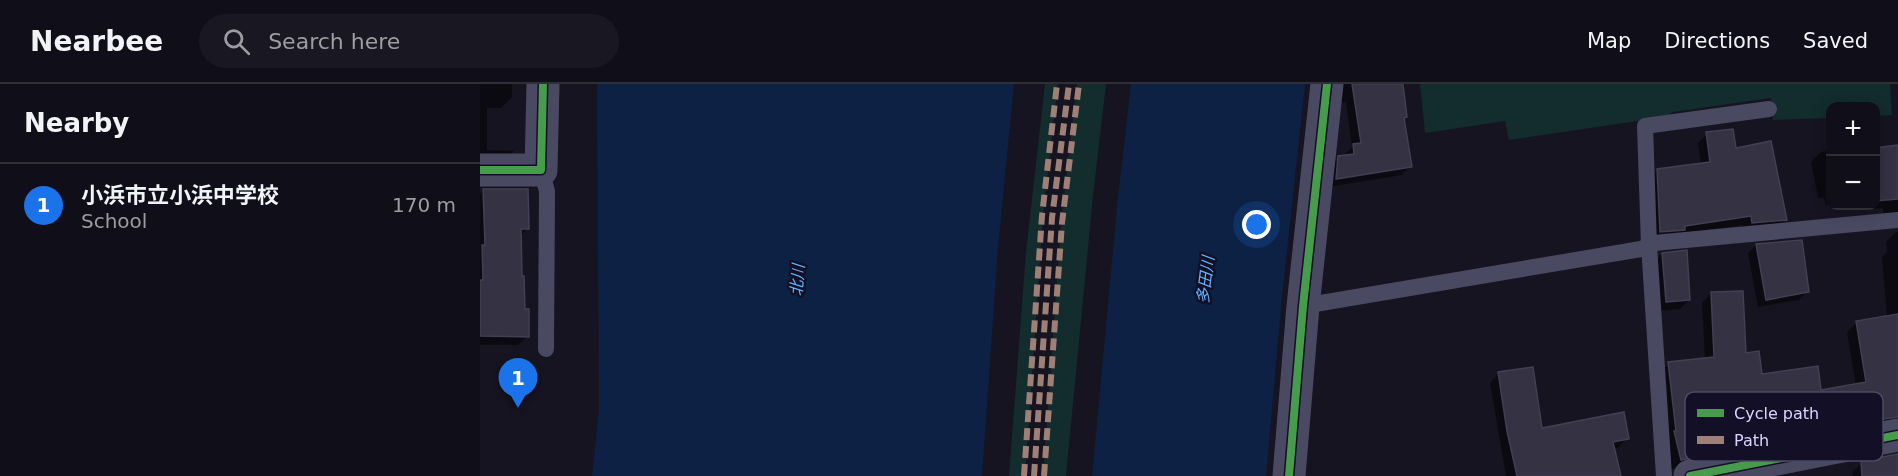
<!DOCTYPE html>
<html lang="en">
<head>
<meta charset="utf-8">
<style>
  :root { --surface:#100f19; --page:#191822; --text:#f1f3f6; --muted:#9c9ca2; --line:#302f38; --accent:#1a73e8 }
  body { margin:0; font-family:"DejaVu Sans","Noto Sans JP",sans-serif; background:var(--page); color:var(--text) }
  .controls { position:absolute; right:18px; top:18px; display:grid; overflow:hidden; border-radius:12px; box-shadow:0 3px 15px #0003 }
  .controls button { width:54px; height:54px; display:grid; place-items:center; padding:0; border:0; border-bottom:2px solid var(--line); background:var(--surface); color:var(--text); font:30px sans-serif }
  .you { position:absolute; left:777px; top:141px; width:21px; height:21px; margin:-15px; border:4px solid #fff; border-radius:50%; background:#1a73e8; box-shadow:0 0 0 9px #1a73e833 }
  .badge { display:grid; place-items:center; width:39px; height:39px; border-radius:50%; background:var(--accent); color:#fff; font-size:20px; font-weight:700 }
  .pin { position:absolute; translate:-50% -50px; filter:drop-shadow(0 2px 3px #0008) }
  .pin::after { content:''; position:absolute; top:32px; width:21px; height:18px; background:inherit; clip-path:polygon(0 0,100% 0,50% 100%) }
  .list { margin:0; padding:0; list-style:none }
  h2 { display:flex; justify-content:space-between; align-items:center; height:78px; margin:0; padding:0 24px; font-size:26px }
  h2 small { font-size:20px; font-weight:400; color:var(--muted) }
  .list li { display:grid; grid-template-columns:39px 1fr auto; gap:18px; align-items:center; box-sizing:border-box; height:84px; padding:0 24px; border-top:2px solid var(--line) }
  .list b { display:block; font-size:22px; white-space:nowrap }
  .list p { margin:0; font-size:20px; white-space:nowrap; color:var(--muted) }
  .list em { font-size:20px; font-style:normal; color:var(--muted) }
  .icon { flex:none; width:33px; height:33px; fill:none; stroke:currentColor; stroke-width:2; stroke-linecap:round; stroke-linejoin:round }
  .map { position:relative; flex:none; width:1418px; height:392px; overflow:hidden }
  header { display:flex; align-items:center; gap:36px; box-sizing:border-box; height:84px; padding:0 30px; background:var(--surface); border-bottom:2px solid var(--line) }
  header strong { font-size:28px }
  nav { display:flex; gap:33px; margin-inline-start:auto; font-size:21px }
  .search { width:420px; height:54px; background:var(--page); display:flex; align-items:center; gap:15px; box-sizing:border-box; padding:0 21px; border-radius:33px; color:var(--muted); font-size:22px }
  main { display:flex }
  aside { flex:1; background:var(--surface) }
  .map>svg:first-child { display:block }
</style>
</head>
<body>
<header>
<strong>Nearbee</strong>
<div class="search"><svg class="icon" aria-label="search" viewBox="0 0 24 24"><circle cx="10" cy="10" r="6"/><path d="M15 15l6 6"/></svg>Search here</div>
<nav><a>Map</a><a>Directions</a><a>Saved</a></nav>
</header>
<main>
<aside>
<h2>Nearby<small></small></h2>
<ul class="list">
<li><span class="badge">1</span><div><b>小浜市立小浜中学校</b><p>School</p></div><em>170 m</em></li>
</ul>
</aside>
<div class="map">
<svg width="1418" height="392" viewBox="0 0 1418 392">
  <rect width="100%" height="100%" fill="#161421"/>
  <g fill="#132c2d">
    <polygon points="565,0 578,0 563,132 545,392 529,392 546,168"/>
    <polygon points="597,0 626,0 613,112 586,392 563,392 581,139"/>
    <polygon points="940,0 1410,0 1412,31 1396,32 1396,22 1350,22 1350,34 1293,36 1291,14 1193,28 1185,33 1029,56 1025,37 945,49"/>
  </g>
  <g fill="#0d2144">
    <polygon points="117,0 534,0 518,163 502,392 112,392 119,326"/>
    <polygon points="651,0 825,0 801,223 786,392 612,392 638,113"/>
  </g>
  <g fill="#0007">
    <polygon points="0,0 32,0 32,13 21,24 7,24 7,66 34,67 23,78 0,78"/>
    <polygon points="855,0 925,0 925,3 922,6 926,33 923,35 930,82 922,91 848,103 850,82 859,73 865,73 865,70 872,63 866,18 857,19"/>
    <polygon points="1227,50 1255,66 1306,135 1297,145 1263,148 1262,141 1199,150 1171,156 1168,95 1178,86 1221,81 1218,59"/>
    <polygon points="1418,62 1418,142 1404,135 1403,124 1385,126 1385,122 1396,122 1396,65"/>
    <polygon points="1350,66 1350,120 1346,121 1344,114 1338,114 1331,78 1341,68"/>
    <polygon points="4,106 48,144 40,152 43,226 48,252 38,261 0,261 0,110"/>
    <polygon points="1416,148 1418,148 1418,345 1368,347 1240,365 1231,376 1191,385 1179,289 1189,280 1225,276 1222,219 1231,209 1264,271 1281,292 1340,308 1376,302 1367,248 1377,238 1407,233 1402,173 1407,168 1406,158"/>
    <polygon points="1276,161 1327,208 1319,216 1278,223 1268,169"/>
    <polygon points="1182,170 1209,216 1200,225 1177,227 1173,179"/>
    <polygon points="1019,289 1060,346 1147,354 1138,364 1133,365 1139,392 1026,392 1010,299"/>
    <polygon points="1382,379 1418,392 1373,392 1372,388"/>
  </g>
  <g fill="#343243" stroke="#433f54" stroke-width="1.5">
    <polygon points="872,0 923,0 927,33 924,34 932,83 856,95 858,72 874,70 873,60 881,59"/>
    <polygon points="1253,45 1256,64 1291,57 1307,136 1272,139 1271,132 1205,142 1205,146 1180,148 1177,85 1230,78 1226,48"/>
    <polygon points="1418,61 1418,115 1395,117 1395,64"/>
    <polygon points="3,105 48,105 49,145 41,145 42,192 44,192 45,225 49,225 49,253 0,252 0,196 3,196 2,161 5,161"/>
    <polygon points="1322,156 1329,208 1286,216 1276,160"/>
    <polygon points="1207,166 1210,216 1186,218 1182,169"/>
    <polygon points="1263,207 1266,269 1279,267 1282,290 1338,282 1341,306 1386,298 1376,237 1418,230 1418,333 1240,358 1242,367 1201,376 1194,347 1196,347 1188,278 1234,273 1231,208"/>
    <polygon points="1053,283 1062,344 1144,328 1149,355 1133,358 1141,392 1037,392 1027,347 1018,288"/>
    <polygon points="1418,370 1418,392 1382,392 1381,377"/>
  </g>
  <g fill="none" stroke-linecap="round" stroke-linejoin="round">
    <g stroke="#4a4962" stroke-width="16">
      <polyline points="61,86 67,107 66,265"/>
      <polyline points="823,222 1161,165 1174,159 1418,136"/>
      <polyline points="1184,392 1169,161 1165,42 1289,25"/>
    </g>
    <g stroke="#4a4962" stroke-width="33">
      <polyline points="0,86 61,86 63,0"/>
      <polyline points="809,392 823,222 847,0"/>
      <polyline points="1210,392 1418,351"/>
    </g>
    <g stroke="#9e8076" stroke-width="6" stroke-dasharray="12 6" stroke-linecap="butt">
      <polyline points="544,392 562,132 577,0"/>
      <polyline points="554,392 572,134 589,0"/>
      <polyline points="564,392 582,139 599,0"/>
    </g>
    <g stroke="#130f26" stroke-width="11">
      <g id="cycleway">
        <polyline points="0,86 61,86 63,0"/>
        <polyline points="809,392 823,222 847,0"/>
        <polyline points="1210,392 1418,351"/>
      </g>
    </g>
    <use href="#cycleway" stroke="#469c4c" stroke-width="8"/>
  </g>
  <g text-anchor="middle" stroke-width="5" stroke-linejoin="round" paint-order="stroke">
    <g font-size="16" font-style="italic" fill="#62b6ff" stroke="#130f26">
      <text transform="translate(317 196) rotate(-86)" y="6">北川</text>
      <text transform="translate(725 196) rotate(-83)" y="6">多田川</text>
    </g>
  </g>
  <rect x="1205" y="308" width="198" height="69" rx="9" fill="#130f26" stroke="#4e4a67" stroke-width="1.5"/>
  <rect x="1217" y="325" width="27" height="8" fill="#469c4c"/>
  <rect x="1217" y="352" width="27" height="8" fill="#9e8076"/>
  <g font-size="16" fill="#d9d4ff">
    <text x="1254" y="335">Cycle path</text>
    <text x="1254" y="362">Path</text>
  </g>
</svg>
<div class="controls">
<button>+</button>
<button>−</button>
</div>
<div class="you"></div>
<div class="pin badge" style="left:38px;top:324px">1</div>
</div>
</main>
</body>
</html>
